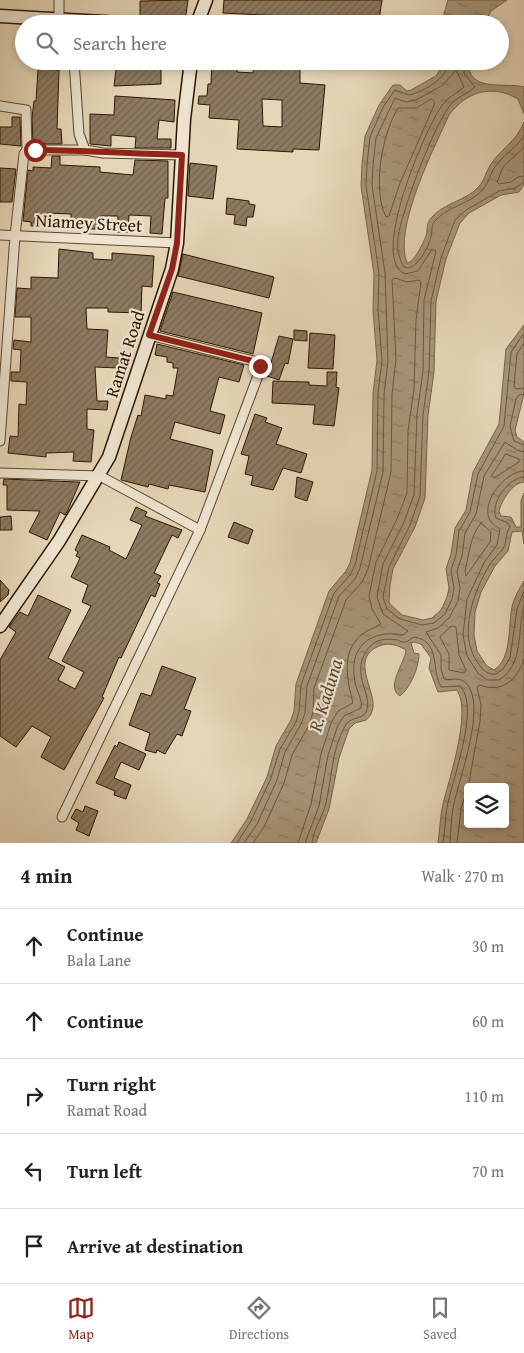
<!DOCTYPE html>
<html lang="en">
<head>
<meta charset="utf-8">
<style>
  :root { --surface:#fff; --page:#f2f2f2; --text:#202124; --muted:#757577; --line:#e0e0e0; --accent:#8f2418 }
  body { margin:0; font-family:"Gentium Book Plus",serif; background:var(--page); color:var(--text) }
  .controls { position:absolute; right:15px; bottom:15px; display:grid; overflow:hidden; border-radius:5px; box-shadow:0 2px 8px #0003 }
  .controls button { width:45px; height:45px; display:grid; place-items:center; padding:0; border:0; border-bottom:1px solid var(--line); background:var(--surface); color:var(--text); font:25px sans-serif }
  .stop { position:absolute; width:15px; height:15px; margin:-11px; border:4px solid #8f2418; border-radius:50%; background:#fff }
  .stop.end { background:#8f2418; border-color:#fff; box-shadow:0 1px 5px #0008 }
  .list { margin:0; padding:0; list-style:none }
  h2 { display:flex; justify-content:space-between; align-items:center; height:65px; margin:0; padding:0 20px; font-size:21px }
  h2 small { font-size:16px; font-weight:400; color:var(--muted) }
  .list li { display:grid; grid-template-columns:32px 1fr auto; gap:15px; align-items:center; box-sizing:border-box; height:75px; padding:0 20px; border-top:1px solid var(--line) }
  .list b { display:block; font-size:19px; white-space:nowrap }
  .list p { margin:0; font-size:16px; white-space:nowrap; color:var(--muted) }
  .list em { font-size:16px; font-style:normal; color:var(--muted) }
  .icon { flex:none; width:28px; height:28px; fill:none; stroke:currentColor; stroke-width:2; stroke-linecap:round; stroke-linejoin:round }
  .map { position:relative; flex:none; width:524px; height:843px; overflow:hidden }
  .search { position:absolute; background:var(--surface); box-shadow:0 2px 8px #0003; left:15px; right:15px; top:15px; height:55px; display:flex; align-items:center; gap:12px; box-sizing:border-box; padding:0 18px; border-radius:28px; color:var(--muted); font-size:19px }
  .sheet { height:440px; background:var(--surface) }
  nav { display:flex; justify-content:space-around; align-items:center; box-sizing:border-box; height:70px; border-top:1px solid var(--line); background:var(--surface); font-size:14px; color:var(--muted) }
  nav a { display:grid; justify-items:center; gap:2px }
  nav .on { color:var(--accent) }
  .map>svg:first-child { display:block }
</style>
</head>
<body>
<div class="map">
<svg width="524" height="843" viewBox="0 0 524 843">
  <defs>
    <pattern id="water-ripples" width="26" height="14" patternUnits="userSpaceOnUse" patternTransform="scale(1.25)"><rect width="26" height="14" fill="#a79579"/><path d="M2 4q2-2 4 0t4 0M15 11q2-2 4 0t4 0" fill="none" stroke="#887961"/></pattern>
    <pattern id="building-hatch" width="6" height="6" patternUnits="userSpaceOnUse" patternTransform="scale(1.25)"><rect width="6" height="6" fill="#8d7a60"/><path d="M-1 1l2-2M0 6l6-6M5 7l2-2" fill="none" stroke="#74634d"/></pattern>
  </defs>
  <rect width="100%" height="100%" fill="#e5d6b7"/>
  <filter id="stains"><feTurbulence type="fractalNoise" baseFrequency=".004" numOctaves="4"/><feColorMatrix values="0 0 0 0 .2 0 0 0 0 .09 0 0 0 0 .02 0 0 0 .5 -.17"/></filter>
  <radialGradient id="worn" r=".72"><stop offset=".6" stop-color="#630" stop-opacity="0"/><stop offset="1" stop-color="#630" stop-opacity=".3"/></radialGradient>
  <g fill="url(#water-ripples)" stroke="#776349" fill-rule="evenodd">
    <polygon points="448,0 507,0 491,11 484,24 441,24"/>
    <path d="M446 61H469C466 93 505 82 524 87V114L518 99C492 84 467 91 449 115 434 148 393 229 407 263 414 262 423 244 426 236 428 229 426 224 431 218 442 205 459 202 473 192 486 182 484 173 493 161 504 147 517 140 524 122V184L519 192 501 195 469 213 460 223 446 259 436 301 434 372 428 415 425 498 415 527 393 569 390 585 389 603 402 615 423 620 432 618 441 610 447 597 449 588 446 569 451 554 455 528 466 510 473 472 499 424 506 349 524 325V394L515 430 517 437 524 442V482C512 483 502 500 499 511L501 516 511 517 516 527H521V501L524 493V544L522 531 512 532 508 551 495 566 481 592 475 612 474 635 477 651 487 666 494 670C512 659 508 626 512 607 514 598 519 589 524 581V843H438C440 830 440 816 443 804 449 779 472 712 457 690L438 692 429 668 431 658 421 644 414 642 411 643 414 653 419 654C419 668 410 688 400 696 385 687 405 663 406 650 398 645 388 642 379 646 350 658 375 689 373 707 372 713 370 717 366 720L355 723 349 729 339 758 329 809 316 843H231L247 819 267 777 276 746 291 720 294 711 296 684 329 591 346 571 350 563 372 470 373 393 377 360 373 310 374 274 361 186 362 164 365 136 379 105 393 85H400L407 91 411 90 436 76ZM468 787H505V824H468Z"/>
  </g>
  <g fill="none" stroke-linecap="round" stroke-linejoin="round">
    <g stroke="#6a563e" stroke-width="1">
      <path d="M464 61V73L475 87C469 93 459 96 453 102 435 120 402 211 398 237 397 247 398 258 404 267 416 272 427 249 430 240 433 233 430 227 435 221 446 208 464 205 477 195 491 184 488 174 498 163 506 153 518 147 524 135"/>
      <path d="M432 99 435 103 400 183 389 216 386 217C372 189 382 134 398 108H416Z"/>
      <polyline points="524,147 503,167 497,182 499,184 511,182 518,177 524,176"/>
      <polyline points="524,182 515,188 499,191 466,210 455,220 441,258 431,301 429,372 423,415 420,496 410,525 389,567 383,597 387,609 400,619 422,625 434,623 445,614 452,599 454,588 451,570 456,555 459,531 470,512 478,474 504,426 511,352 524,333"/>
      <polyline points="524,343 517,354 514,386 516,389 524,388"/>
      <polyline points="524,394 519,395 516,399 510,426 514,441 524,445"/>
      <polygon points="506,454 519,459 519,462 494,478 492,476"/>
      <path d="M524 471C506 471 482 500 489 518 491 524 496 526 500 529L497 545 485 561 467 599 463 635 467 656 478 673 487 680H499C524 665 517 631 524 606"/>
      <path d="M524 477C508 478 490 503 496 518L508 523 510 527C505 534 507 542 503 549 499 554 494 558 490 564 474 591 457 634 478 663 483 670 487 675 496 674L503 669 510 658 517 609 524 591"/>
      <path d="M481 523 491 532 490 542 466 576 465 571C469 555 470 536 481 523Z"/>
      <polygon points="452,626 456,627 459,655 466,670 464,673 449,670 449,654 440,637"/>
      <path d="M237 843 251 821 271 778 280 749 296 722 299 712 301 685 334 593 350 575 355 565 377 471 378 393 382 360 378 310 379 273 366 186 367 164 370 137 383 107 395 90 409 95C423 92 448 78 450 61"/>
      <path d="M244 843 257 824 277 780 285 752 301 724 305 713 307 686 339 596 355 579 360 568 383 472 384 394 388 361 385 273 372 185 373 165 376 138 395 98 406 102 416 100 443 85 456 70 464 87C455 94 447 98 441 107 425 130 369 259 405 274L418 271 432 249 436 251 424 300 423 371 417 414 414 495 404 522 383 564 377 597 383 614 408 631 403 635C370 629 348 647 355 682 356 690 363 700 361 708L344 716 338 725 328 755 319 806 305 843"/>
      <path d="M253 843 264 827 284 783 292 755 308 727 313 713 314 688 346 600 362 582 368 569 391 472 392 394 396 359 392 280 395 278 407 282 419 280 421 282 416 320 414 389 408 431 407 493 397 519 376 562 369 596 372 609 381 624C376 628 369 629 364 633 340 650 347 679 353 703L338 711 331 723 321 754 311 804 298 843"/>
      <path d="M312 843C313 831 321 819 325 807 332 780 331 751 345 726 350 716 362 720 366 712 374 696 350 675 367 650 374 639 386 638 398 640 400 641 402 643 405 642 408 642 411 638 414 637 441 641 431 670 441 687L460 686C481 707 451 782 447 808 445 819 445 831 443 843"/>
      <path d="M450 843C451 832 451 819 453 808 458 781 488 705 466 683 459 676 452 681 444 679L441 669V655L426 632 438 628 449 618 458 601 460 588 457 571 462 556 465 533 476 514 484 476 505 442 517 450 524 452"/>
      <path d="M457 843 461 809 469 782 480 721 481 705 477 687 480 685C501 694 519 679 524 658"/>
    </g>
  </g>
  <g fill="url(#building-hatch)" stroke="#2e1702" fill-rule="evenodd">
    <polygon points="188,0 185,22 140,16 140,1"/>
    <polygon points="224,0 382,0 379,20 358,17 358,19 314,18 314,20 302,20 302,17 223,13"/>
    <polygon points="117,61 161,61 161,84 114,86"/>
    <path d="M212 61H237V72L253 73 254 61H296V65H300V83L325 85 319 150 293 149V152L237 149 239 120 209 118 210 105 198 104 199 96H207L208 84H211ZM262 99 282 100V127L263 126Z"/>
    <polygon points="38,69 59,70 57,129 61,129 62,144 33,144 32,118 34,101 36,101"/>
    <polygon points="115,96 175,100 174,122 159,120 157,139 171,139 171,148 135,148 136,137 111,135 111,146 90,144 90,114 114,115"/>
    <polygon points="12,117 20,117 21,146 0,144 0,127 12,127"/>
    <polygon points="52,156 60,156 60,165 100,167 100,172 133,175 135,160 168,161 168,198 165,198 162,234 150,233 151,216 129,215 128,232 117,232 118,216 101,216 100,229 90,229 90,223 71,222 71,214 47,213 46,226 31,226 31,222 23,221 28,170 33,171 33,167 51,168"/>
    <polygon points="190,163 217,166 213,199 188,196"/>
    <polygon points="0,168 16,169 12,202 0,202"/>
    <polygon points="227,198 249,201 249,204 255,205 253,217 247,217 246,226 234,224 235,215 226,214"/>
    <polygon points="59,249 93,253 93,259 112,260 112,253 154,256 152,287 142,286 141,313 108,312 108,308 86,308 87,329 108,330 106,357 119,358 119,368 95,367 97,401 108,401 107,410 87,409 87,429 94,430 91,462 73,461 74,452 46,453 46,457 8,453 10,436 18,437 19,404 26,405 27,382 11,381 11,372 20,372 21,350 13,349 14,340 31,342 31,317 15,317 17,288 31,289 31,277 58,278"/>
    <polygon points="183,254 274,277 269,298 178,276"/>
    <polygon points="173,292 262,313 253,354 160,331"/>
    <polygon points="294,330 307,331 307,341 294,340"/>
    <polygon points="310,333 335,335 333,369 308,368"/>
    <polygon points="279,336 293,339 288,364 285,363 279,380 267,376"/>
    <polygon points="157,344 244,365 239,382 219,377 210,411 225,415 220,434 175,422 170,439 213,450 205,492 169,485 168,489 149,484 148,487 121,480 131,437 138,415 141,416 145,395 166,399 166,395 173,396 178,368 173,368 173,363 167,362 167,357 155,355"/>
    <polygon points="327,372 337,372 336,387 339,388 334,426 313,424 315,405 272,403 273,381 309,382 309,385 327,386"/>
    <polygon points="255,414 267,418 265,422 282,428 276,444 307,454 301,473 283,468 273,490 251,485 253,476 245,474 249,456 241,454"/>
    <polygon points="297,477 313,482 307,501 295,497"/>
    <polygon points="4,479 78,482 80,482 67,512 65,515 60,512 47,540 29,532 40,511 7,510 7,485 3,485"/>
    <polygon points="136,507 147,512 145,516 182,530 178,538 172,535 154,573 161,576 157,583 160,584 155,597 151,595 121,658 119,657 102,697 104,698 64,770 41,757 51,737 32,726 16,747 0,736 0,660 16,632 9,627 20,612 28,616 38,595 71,610 48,658 65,667 58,680 75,689 84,672 62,661 91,606 82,602 88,585 71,577 80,558 76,556 78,552 75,550 82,535 110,547 109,550 126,559 142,525 130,520"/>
    <polygon points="11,516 12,530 0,530 0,517"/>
    <polygon points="234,522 253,530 248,544 228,537"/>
    <polygon points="0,580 9,590 8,595 0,602"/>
    <polygon points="162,666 196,678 184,709 191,711 182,736 177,734 165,754 157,750 156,753 145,750 150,733 129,725 141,693 151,696"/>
    <polygon points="119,742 146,754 139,770 121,762 114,778 131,785 126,799 114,795 115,791 96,783 115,745 117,747"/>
    <polygon points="85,806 98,811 89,836 76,830 79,823 71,818 76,809 83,812"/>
  </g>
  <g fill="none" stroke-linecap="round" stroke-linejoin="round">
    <g stroke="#5c472f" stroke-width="11">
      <g id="street">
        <polyline points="59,0 59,20"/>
        <polyline points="74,61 79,134 85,150 103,153 182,155"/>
        <polyline points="0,106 26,110 27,150"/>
        <polyline points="0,235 177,243"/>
        <polyline points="0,441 15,236 24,154 27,150 85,150"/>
        <polyline points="0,473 100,476 200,530"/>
        <polyline points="62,817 200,530 259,373 260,366 257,362 149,335"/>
      </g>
    </g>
    <g stroke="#2e1702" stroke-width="15">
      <g id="secondary">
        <polyline points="0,16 137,24"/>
        <polyline points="197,24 206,0"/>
        <polyline points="0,626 59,541 109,457 172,269 177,243 184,119 191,61"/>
      </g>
    </g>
    <use href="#street" stroke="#eee4d0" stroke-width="9"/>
    <use href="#secondary" stroke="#eee4d0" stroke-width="12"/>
  </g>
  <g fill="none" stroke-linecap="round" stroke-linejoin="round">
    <path stroke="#8f2418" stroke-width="6" d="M35 150C84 150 133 154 182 155L177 243 172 269 149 335 257 362 260 366"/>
  </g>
  <g text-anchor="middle" stroke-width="4.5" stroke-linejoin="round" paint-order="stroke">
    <g font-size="18" fill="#2e1702" stroke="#eee4d0">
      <text transform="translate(89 223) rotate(3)" y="6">Niamey Street</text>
      <text transform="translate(125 354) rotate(-72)" y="6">Ramat Road</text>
    </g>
    <g font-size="19" font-style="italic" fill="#5e4932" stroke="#eee4d0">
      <text transform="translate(325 695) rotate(-73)" y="7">R. Kaduna</text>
    </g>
  </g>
  <rect width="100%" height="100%" filter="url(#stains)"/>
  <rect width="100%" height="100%" fill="url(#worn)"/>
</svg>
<div class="controls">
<button><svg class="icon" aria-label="layers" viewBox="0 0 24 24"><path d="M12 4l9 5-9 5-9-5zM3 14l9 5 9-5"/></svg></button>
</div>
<div class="stop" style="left:35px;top:150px"></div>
<div class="stop end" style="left:260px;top:366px"></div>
<div class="search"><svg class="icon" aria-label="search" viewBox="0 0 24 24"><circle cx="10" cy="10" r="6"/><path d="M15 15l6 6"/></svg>Search here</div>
</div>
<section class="sheet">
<h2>4 min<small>Walk · 270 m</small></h2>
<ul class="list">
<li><svg class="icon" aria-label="ahead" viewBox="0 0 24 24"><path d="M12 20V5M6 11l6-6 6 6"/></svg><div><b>Continue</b><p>Bala Lane</p></div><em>30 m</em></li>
<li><svg class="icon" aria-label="ahead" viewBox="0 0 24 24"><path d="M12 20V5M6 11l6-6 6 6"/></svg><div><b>Continue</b></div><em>60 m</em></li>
<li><svg class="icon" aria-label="right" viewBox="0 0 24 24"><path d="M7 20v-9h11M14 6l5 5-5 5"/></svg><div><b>Turn right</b><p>Ramat Road</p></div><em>110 m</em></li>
<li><svg class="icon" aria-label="left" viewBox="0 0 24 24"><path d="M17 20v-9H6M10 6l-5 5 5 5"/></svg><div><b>Turn left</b></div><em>70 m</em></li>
<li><svg class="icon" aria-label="arrive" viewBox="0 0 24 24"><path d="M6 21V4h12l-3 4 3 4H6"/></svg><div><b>Arrive at destination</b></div></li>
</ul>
</section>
<nav>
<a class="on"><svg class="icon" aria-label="map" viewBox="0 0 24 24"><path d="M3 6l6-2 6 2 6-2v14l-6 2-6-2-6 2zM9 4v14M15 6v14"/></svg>Map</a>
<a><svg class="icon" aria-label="directions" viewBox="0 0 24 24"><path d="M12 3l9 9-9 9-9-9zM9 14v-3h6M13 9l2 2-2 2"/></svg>Directions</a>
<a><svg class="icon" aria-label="saved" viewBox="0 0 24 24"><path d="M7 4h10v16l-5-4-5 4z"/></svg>Saved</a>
</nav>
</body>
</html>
